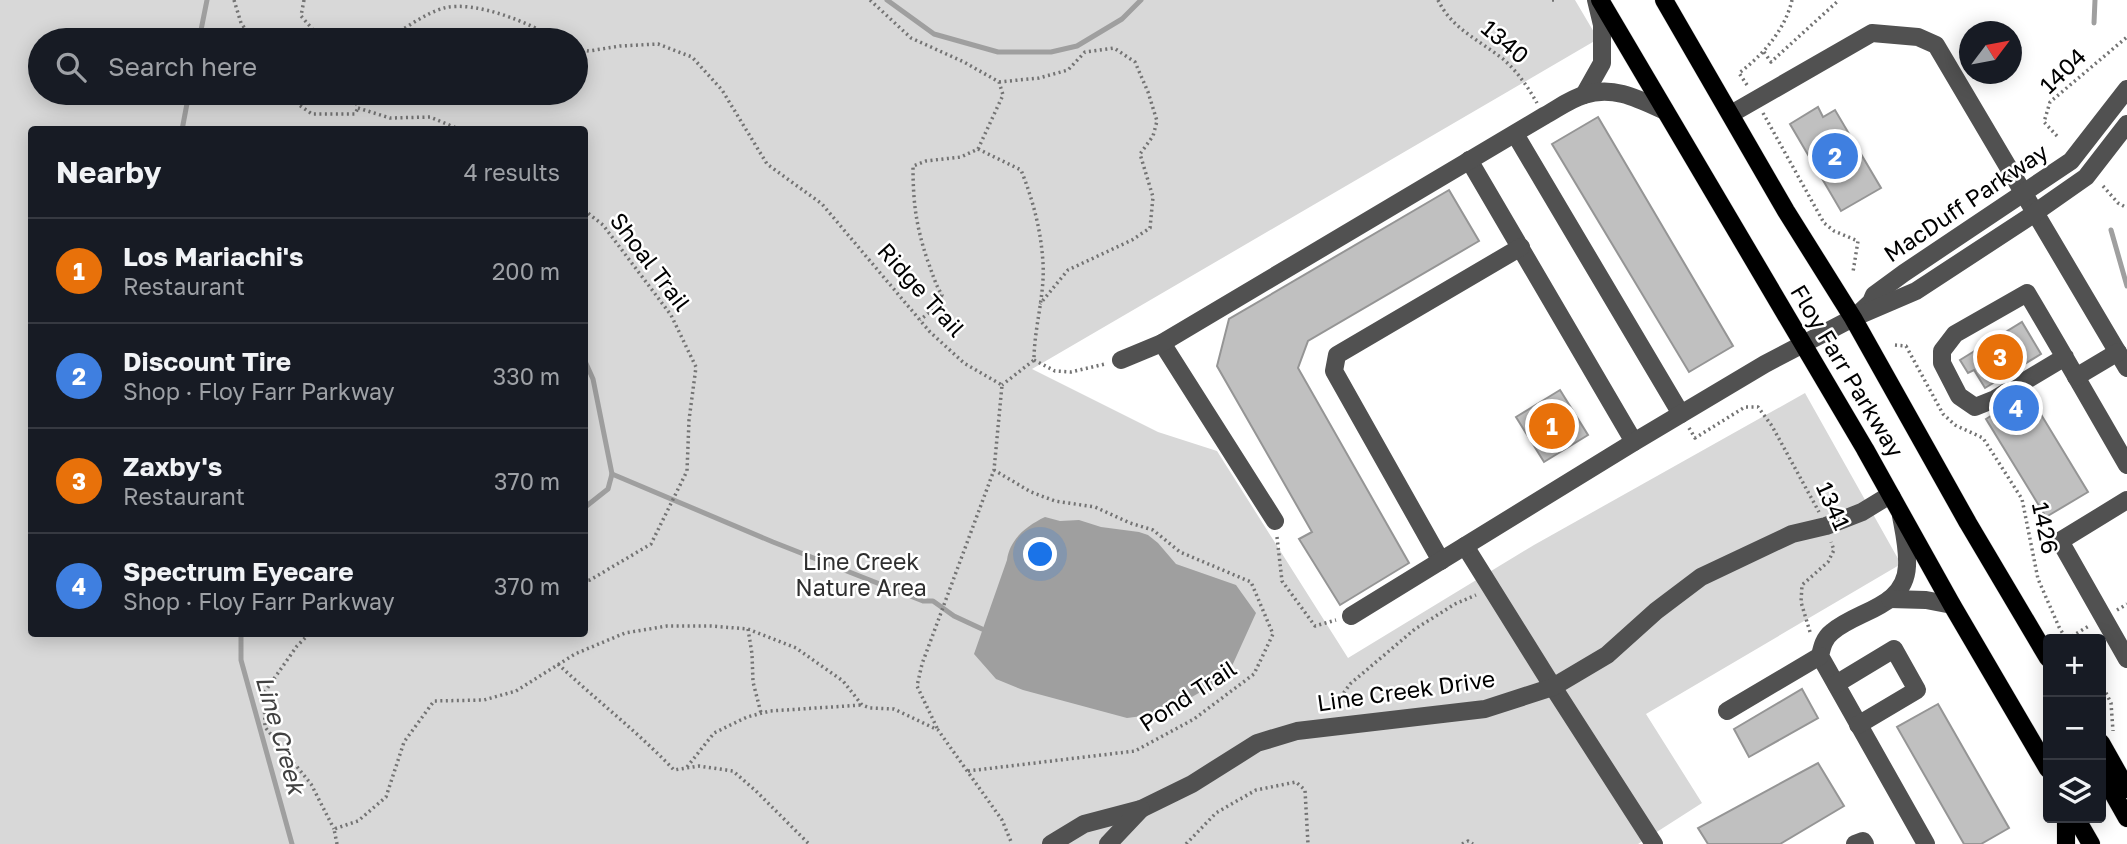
<!DOCTYPE html>
<html lang="en">
<head>
<meta charset="utf-8">
<style>
  :root { --surface:#171b24; --page:#242831; --text:#f1f3f6; --muted:#9ea1a6; --line:#363941; --accent:#0b8043 }
  body { margin:0; font-family:"Golos Text",sans-serif; background:var(--page); color:var(--text) }
  .controls { position:absolute; right:21px; bottom:21px; display:grid; overflow:hidden; border-radius:7px; box-shadow:0 4px 18px #0003 }
  .controls button { width:63px; height:63px; display:grid; place-items:center; padding:0; border:0; border-bottom:2px solid var(--line); background:var(--surface); color:var(--text); font:35px sans-serif }
  .compass { position:absolute; left:1959px; top:21px; width:63px; height:63px; border-radius:50%; background:var(--surface); box-shadow:0 4px 18px #0003; rotate:58deg }
  .you { position:absolute; left:1041px; top:555px; width:24px; height:24px; margin:-18px; border:5px solid #fff; border-radius:50%; background:#1a73e8; box-shadow:0 0 0 10px #1a73e833 }
  .badge { display:grid; place-items:center; width:46px; height:46px; border-radius:50%; background:var(--accent); color:#fff; font-size:23px; font-weight:700 }
  .pin { position:absolute; translate:-50% -50%; border:4px solid #fff; box-shadow:0 2px 7px #0006 }
  .list { margin:0; padding:0; list-style:none }
  h2 { display:flex; justify-content:space-between; align-items:center; height:91px; margin:0; padding:0 28px; font-size:30px }
  h2 small { font-size:23px; font-weight:400; color:var(--muted) }
  .list li { display:grid; grid-template-columns:46px 1fr auto; gap:21px; align-items:center; box-sizing:border-box; height:105px; padding:0 28px; border-top:2px solid var(--line) }
  .list b { display:block; font-size:26px; white-space:nowrap }
  .list p { margin:0; font-size:23px; white-space:nowrap; color:var(--muted) }
  .list em { font-size:23px; font-style:normal; color:var(--muted) }
  .icon { flex:none; width:38px; height:38px; fill:none; stroke:currentColor; stroke-width:2; stroke-linecap:round; stroke-linejoin:round }
  .map { position:relative; flex:none; width:2127px; height:844px; overflow:hidden }
  .search { position:absolute; background:var(--surface); box-shadow:0 4px 18px #0003; left:28px; top:28px; width:560px; height:77px; display:flex; align-items:center; gap:18px; box-sizing:border-box; padding:0 24px; border-radius:38px; color:var(--muted); font-size:26px }
  .panel { position:absolute; background:var(--surface); box-shadow:0 4px 18px #0003; left:28px; top:126px; width:560px; height:511px; border-radius:7px }
  .map>svg:first-child { display:block }
</style>
</head>
<body>
<div class="map">
<svg width="2127" height="844" viewBox="0 0 2127 844">
  <rect width="100%" height="100%" fill="#fff"/>
  <path fill="#d8d8d8" fill-rule="evenodd" d="M0 0H1575L1598 39 1032 369 1158 432 1217 451 1348 658 1534 545 1805 393 1901 564 1646 714 1702 803 1638 844H0ZM40 40H576V93H40ZM32 130H584V634H32Z"/>
  <path fill="#9f9f9f" d="M1045 517 1060 521 1079 520 1101 527 1139 532 1148 535 1158 543 1176 564 1236 585 1256 613 1227 677 1190 698 1150 715 1127 718 1023 690 996 679 974 654 1007 560C1010 539 1026 526 1045 517Z"/>
  <g fill="none" stroke-linecap="round" stroke-linejoin="round">
    <g stroke="#9f9f9f" stroke-width="5">
      <polyline points="887,0 934,34 998,52 1051,52 1077,46 1122,19 1141,0"/>
      <polyline points="2094,23 2095,0"/>
      <polyline points="199,40 207,0"/>
      <polyline points="182,130 189,93"/>
      <polyline points="2111,230 2127,286"/>
      <polyline points="584,359 593,379 612,474 608,489 584,508"/>
      <polyline points="612,474 773,542 923,601 933,601 954,616 982,629"/>
      <polyline points="241,634 241,660 292,844"/>
    </g>
  </g>
  <g fill="#c0c0c0" stroke="#959595" stroke-width="2">
    <polygon points="1818,107 1823,117 1835,110 1881,188 1841,211 1790,124"/>
    <polygon points="1598,117 1733,346 1689,372 1552,144"/>
    <polygon points="1449,190 1479,241 1308,341 1298,368 1409,563 1340,605 1299,539 1312,532 1217,366 1229,319"/>
    <polygon points="2022,322 2041,354 1985,388 1974,370 1968,373 1960,360"/>
    <polygon points="1560,390 1588,435 1544,462 1516,417"/>
    <polygon points="2028,393 2088,492 2046,517 1986,419"/>
    <polygon points="1802,689 1818,718 1749,757 1734,729"/>
    <polygon points="1938,704 2009,828 1981,844 1964,844 1897,727"/>
    <polygon points="1818,763 1844,806 1780,844 1708,844 1698,828"/>
  </g>
  <g fill="none" stroke-linecap="round" stroke-linejoin="round">
    <g stroke="#dbdbdb" stroke-width="19">
      <g id="major">
        <polyline points="1600,0 1865,449 1952,605 2048,769"/>
        <polyline points="1664,0 1786,211 1853,318 1968,523 2048,658"/>
        <polyline points="2101,743 2127,789"/>
        <polyline points="2101,772 2127,818"/>
        <polyline points="2066,818 2066,844"/>
        <polyline points="2076,818 2091,844"/>
      </g>
    </g>
    <g stroke="#737373" stroke-width="3.5" stroke-dasharray="2 3.5" stroke-linecap="butt">
      <polyline points="234,0 241,23 253,40"/>
      <polyline points="304,0 301,16 322,40"/>
      <path d="M870 0 911 38 964 62 999 82 1003 95 978 149 961 157 926 161 913 166C913 203 916 225 927 259 932 272 935 284 942 295L931 311 920 320"/>
      <path d="M1438 0C1451 28 1479 40 1503 59 1517 71 1528 87 1537 103"/>
      <polyline points="1552,0 1554,0"/>
      <path d="M386 40C403 30 425 13 444 8 475 0 531 23 557 40"/>
      <polyline points="576,49 589,51 620,46 658,44 692,57 722,90 767,164 822,204 930,332 964,363 1002,385 994,470 922,664 917,686 938,730"/>
      <polyline points="1764,52 1771,62 1839,0"/>
      <polyline points="999,82 1039,78 1068,70 1085,52 1114,48 1135,62 1148,92 1157,121 1153,136 1140,154 1153,197 1150,228 1132,240 1068,270 1040,304"/>
      <path d="M1747 85 1739 73C1763 55 1785 30 1792 0"/>
      <polyline points="282,93 312,114 355,114 358,108"/>
      <polyline points="352,93 358,107"/>
      <polyline points="358,108 390,118 430,117 461,130"/>
      <polyline points="1763,113 1824,223 1834,231 1858,241 1853,272"/>
      <polyline points="2057,136 2044,122 2050,102 2127,37"/>
      <path d="M978 149 1021 170C1033 200 1041 230 1043 263 1045 295 1034 328 1034 360L1002 385"/>
      <polyline points="2103,186 2118,203 2127,208"/>
      <polyline points="584,210 603,225 671,315 696,367 689,420 687,471 651,544 590,580 584,581"/>
      <polyline points="1895,345 1906,346 1943,414 1955,425 1983,438 2022,499 2038,579 2059,627 2066,639"/>
      <polyline points="1034,360 1055,371 1071,372 1105,364"/>
      <polyline points="1689,428 1695,438 1745,407 1758,407 1772,426 1819,512"/>
      <polyline points="1277,537 1282,581 1315,626 1336,620"/>
      <polyline points="2117,610 2127,604"/>
      <polyline points="748,629 752,654 753,682 761,713"/>
      <polyline points="1810,632 1801,602 1802,585 1828,562 1834,550 1831,542"/>
      <polyline points="309,634 297,646 264,693 265,727 311,784 334,829"/>
      <polyline points="2067,639 2089,626"/>
      <path d="M558 664C596 700 638 732 674 770L699 766 733 771 756 791 809 844"/>
      <polyline points="2101,683 2111,703 2113,731"/>
      <polyline points="1331,711 1350,684 1415,629 1455,604 1476,595"/>
      <polyline points="687,767 714,733 747,717 770,711 862,705"/>
      <polyline points="968,771 1135,751 1194,719 1254,674 1273,634 1251,582 1180,552 1153,530 1130,523 1095,507 1055,501 1031,492 994,470"/>
      <polyline points="337,844 334,829 358,821 386,797 404,742 434,701 484,700 516,691 575,654 625,633 667,626 711,626 748,629 796,648 843,681 862,705 870,708 894,709 938,730 1002,820 1012,844"/>
      <polyline points="1186,844 1216,813 1256,790 1296,782 1305,790 1308,844"/>
      <polyline points="1462,844 1468,841 1473,844"/>
    </g>
    <g stroke="#515151" stroke-width="18">
      <polyline points="1584,95 1602,63 1602,25 1596,0"/>
      <polyline points="1731,114 1872,33 1918,37 1936,45 2127,368"/>
      <polyline points="1515,134 1681,414"/>
      <polyline points="1469,160 1634,442"/>
      <polyline points="1858,314 1871,302 1874,295 1904,273 2071,161 2127,89"/>
      <polyline points="1162,343 1275,521"/>
      <path d="M2065 357 1995 399 1975 407 1959 396 1942 363V351L1955 334 2027 293C2061 350 2094 408 2127 465"/>
      <path d="M1121 360 1162 343 1544 116C1557 109 1570 99 1584 95 1613 85 1639 99 1665 111"/>
      <polyline points="2076,377 2118,352"/>
      <polyline points="2127,500 2060,541 2127,659"/>
      <path d="M1901 516C1904 532 1908 549 1907 566 1905 608 1857 610 1832 632 1824 638 1822 647 1820 656L1926 844"/>
      <polyline points="1465,546 1553,687 1654,844"/>
      <polyline points="1441,561 1334,371 1337,355 1521,247"/>
      <polyline points="1890,599 1926,600 1952,605"/>
      <polyline points="1351,616 1634,442 1765,364 1853,318 1916,291 2026,219 2086,177 2127,124"/>
      <polyline points="1836,684 1894,649 1917,690 1858,725"/>
      <polyline points="1727,711 1820,656"/>
      <polyline points="1051,844 1084,824 1141,809 1192,784 1257,743 1297,731 1485,709 1553,687 1607,655 1656,611 1701,577 1792,534 1826,526 1862,512 1885,498 1892,497"/>
      <polyline points="1108,844 1141,809"/>
      <polyline points="1855,844 1863,841 1865,844"/>
    </g>
    <use href="#major" stroke="#000" stroke-width="18"/>
  </g>
  <g text-anchor="middle" stroke-width="5" stroke-linejoin="round" paint-order="stroke">
    <g font-size="23" fill="#000" stroke="#fff">
      <text transform="translate(1505 42) rotate(40)" y="8">1340</text>
      <text transform="translate(2063 71) rotate(-44)" y="8">1404</text>
      <text transform="translate(1966 203) rotate(-34)" y="8">MacDuff Parkway</text>
      <text transform="translate(650 262) rotate(53)" y="8">Shoal Trail</text>
      <text transform="translate(921 290) rotate(48)" y="8">Ridge Trail</text>
      <text transform="translate(1847 371) rotate(59)" y="8">Floy Farr Parkway</text>
      <text transform="translate(1833 506) rotate(66)" y="8">1341</text>
      <text transform="translate(2045 528) rotate(78)" y="8">1426</text>
      <text transform="translate(1406 691) rotate(-8)" y="8">Line Creek Drive</text>
      <text transform="translate(1188 696) rotate(-33)" y="8">Pond Trail</text>
    </g>
    <g font-size="23" fill="#2f2f2f" stroke="#fff">
      <text x="861" y="570">Line Creek<tspan x="861" dy="26">Nature Area</tspan></text>
    </g>
    <g font-size="24" font-style="italic" fill="#404040" stroke="#fff">
      <text transform="translate(280 735) rotate(74)" y="8">Line Creek</text>
    </g>
  </g>
</svg>
<div class="controls">
<button>+</button>
<button>−</button>
<button><svg class="icon" aria-label="layers" viewBox="0 0 24 24"><path d="M12 4l9 5-9 5-9-5zM3 14l9 5 9-5"/></svg></button>
</div>
<svg class="compass" viewBox="-18 -18 36 36"><path d="M0-13l5 13h-10z" fill="#e53935"/><path d="M0 13l5-13h-10z" fill="#9ea1a6"/></svg>
<div class="you"></div>
<div class="pin badge" style="left:1552px;top:426px;background:#e8710a">1</div>
<div class="pin badge" style="left:1835px;top:156px;background:#3f7fe0">2</div>
<div class="pin badge" style="left:2000px;top:357px;background:#e8710a">3</div>
<div class="pin badge" style="left:2016px;top:408px;background:#3f7fe0">4</div>
<div class="search"><svg class="icon" aria-label="search" viewBox="0 0 24 24"><circle cx="10" cy="10" r="6"/><path d="M15 15l6 6"/></svg>Search here</div>
<section class="panel">
<h2>Nearby<small>4 results</small></h2>
<ul class="list">
<li><span class="badge" style="background:#e8710a">1</span><div><b>Los Mariachi's</b><p>Restaurant</p></div><em>200 m</em></li>
<li><span class="badge" style="background:#3f7fe0">2</span><div><b>Discount Tire</b><p>Shop · Floy Farr Parkway</p></div><em>330 m</em></li>
<li><span class="badge" style="background:#e8710a">3</span><div><b>Zaxby's</b><p>Restaurant</p></div><em>370 m</em></li>
<li><span class="badge" style="background:#3f7fe0">4</span><div><b>Spectrum Eyecare</b><p>Shop · Floy Farr Parkway</p></div><em>370 m</em></li>
</ul>
</section>
</div>
</body>
</html>
